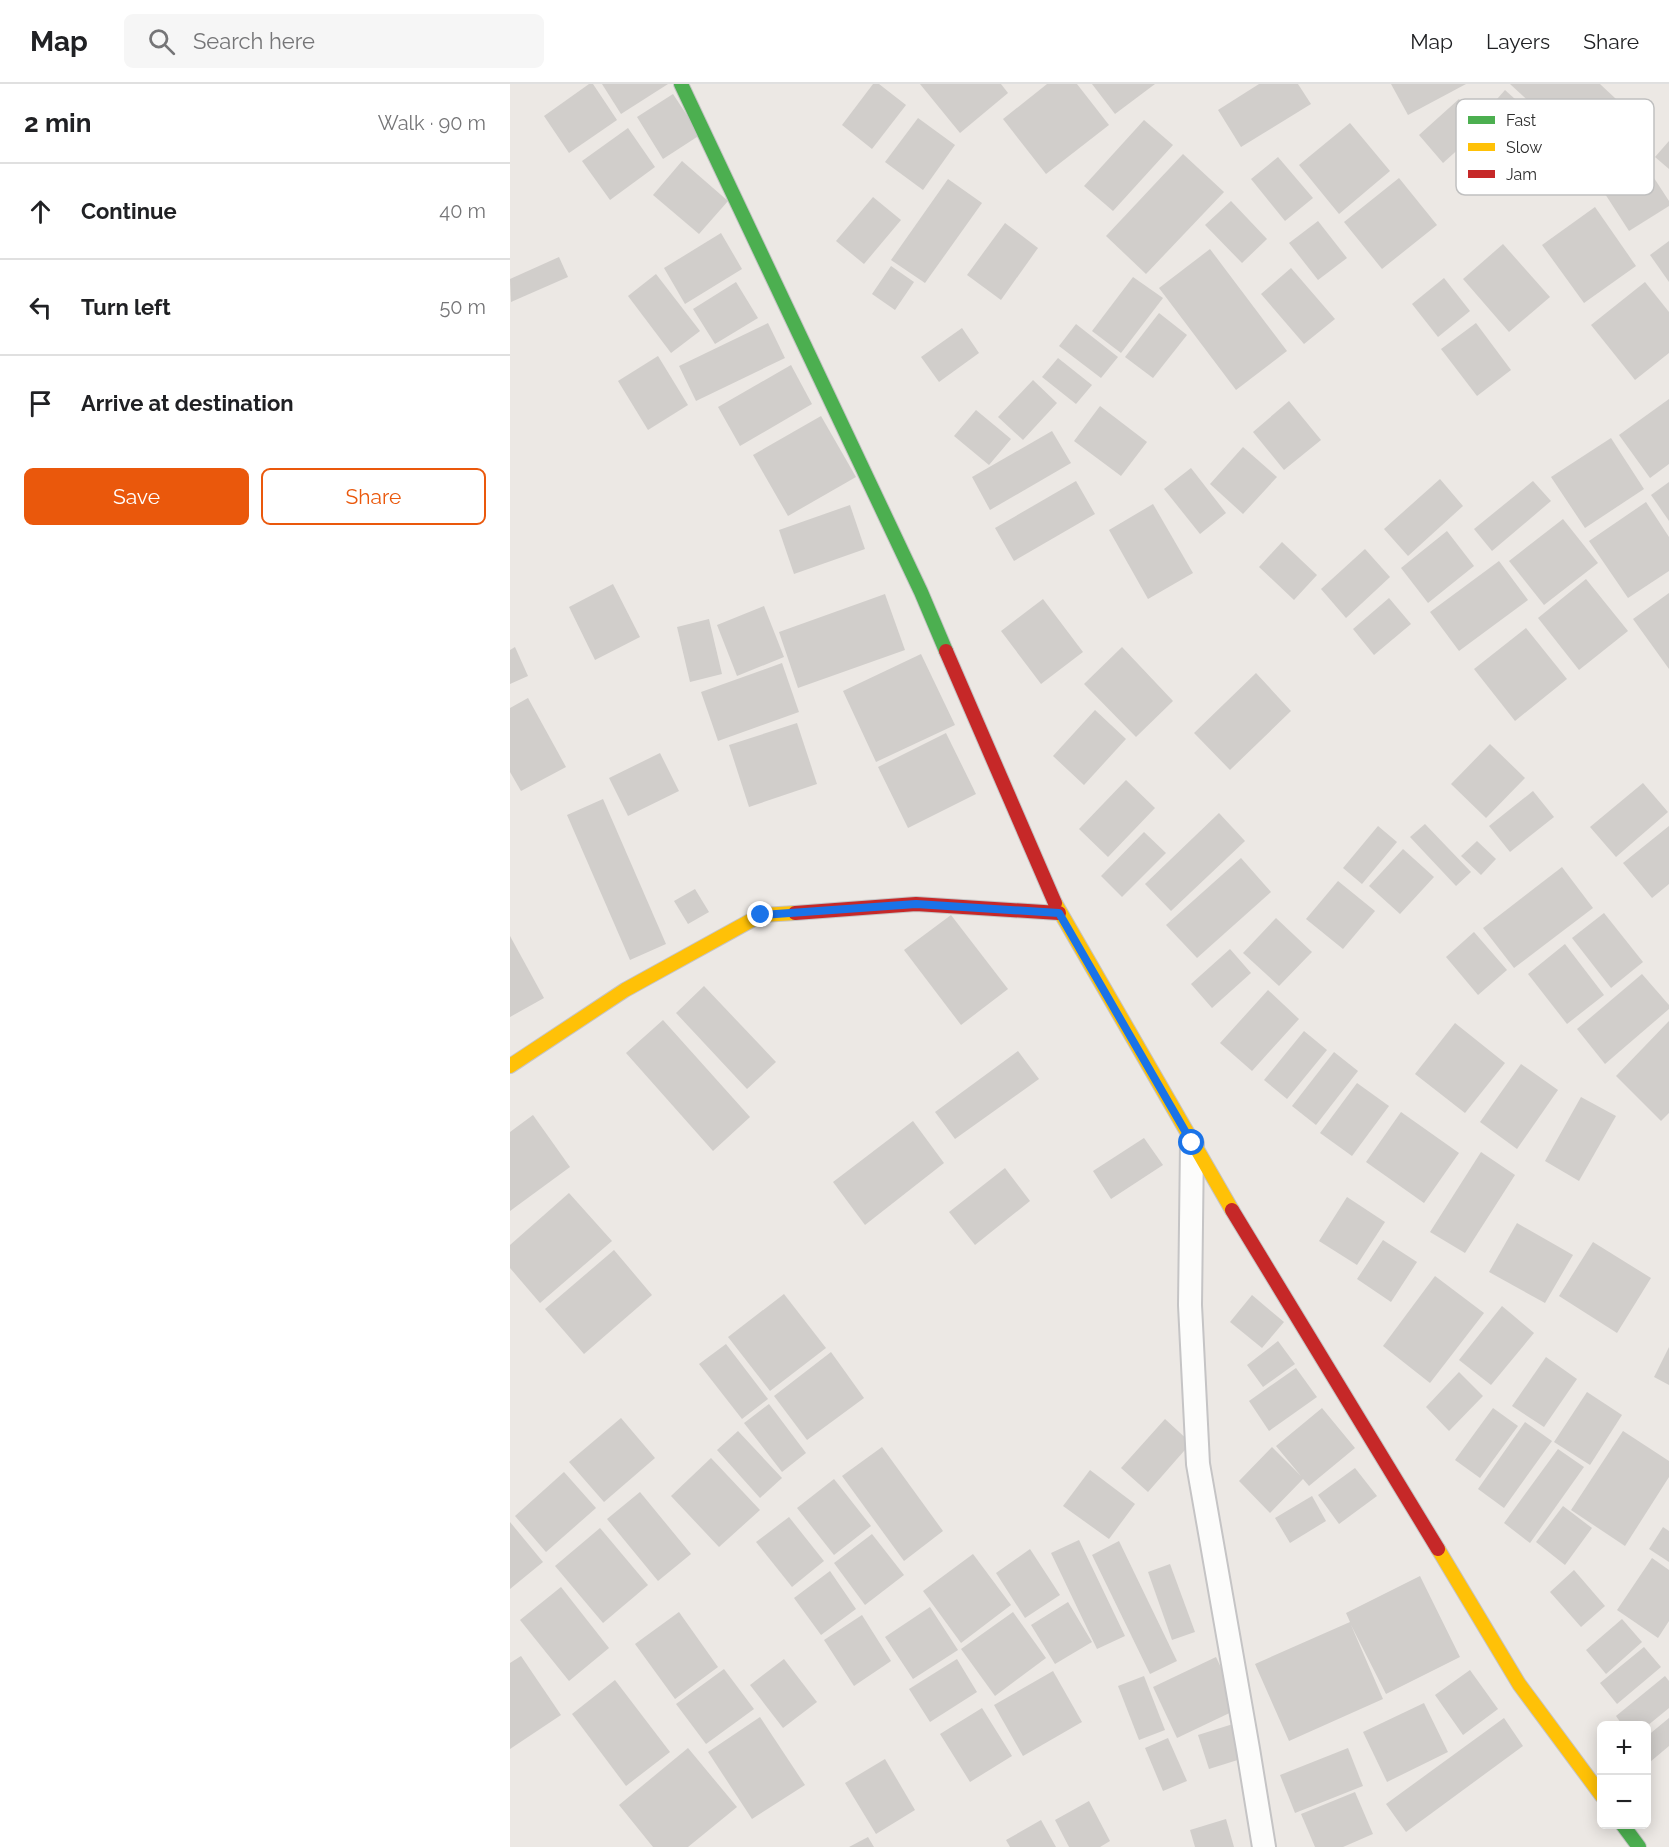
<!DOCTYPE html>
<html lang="en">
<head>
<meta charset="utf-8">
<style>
  :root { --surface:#fff; --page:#f6f6f6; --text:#202124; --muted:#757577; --line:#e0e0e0; --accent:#ea580c }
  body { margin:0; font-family:Raleway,sans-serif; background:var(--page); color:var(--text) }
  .controls { position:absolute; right:18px; bottom:18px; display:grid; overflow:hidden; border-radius:9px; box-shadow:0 3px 15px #0003 }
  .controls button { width:54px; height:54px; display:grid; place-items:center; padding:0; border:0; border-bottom:2px solid var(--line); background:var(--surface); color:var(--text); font:30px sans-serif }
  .stop { position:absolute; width:18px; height:18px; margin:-14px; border:4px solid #1a73e8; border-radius:50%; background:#fff }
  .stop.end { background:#1a73e8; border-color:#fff; box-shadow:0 2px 6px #0008 }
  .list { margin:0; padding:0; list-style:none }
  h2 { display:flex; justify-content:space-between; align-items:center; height:78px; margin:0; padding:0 24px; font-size:26px }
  h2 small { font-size:20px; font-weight:400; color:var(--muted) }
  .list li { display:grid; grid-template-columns:39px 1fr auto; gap:18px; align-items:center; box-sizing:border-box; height:96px; padding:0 24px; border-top:2px solid var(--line) }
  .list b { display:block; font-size:22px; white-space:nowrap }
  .list em { font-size:20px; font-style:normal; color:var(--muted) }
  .actions { display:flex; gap:12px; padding:18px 24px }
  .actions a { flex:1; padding:14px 0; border:2px solid var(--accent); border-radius:9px; text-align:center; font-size:21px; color:var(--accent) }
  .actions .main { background:var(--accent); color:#fff }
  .icon { flex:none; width:33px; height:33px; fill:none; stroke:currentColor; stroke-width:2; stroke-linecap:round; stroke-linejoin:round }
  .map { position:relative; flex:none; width:1159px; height:1763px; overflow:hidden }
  header { display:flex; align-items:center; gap:36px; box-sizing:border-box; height:84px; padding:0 30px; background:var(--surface); border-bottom:2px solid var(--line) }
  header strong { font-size:28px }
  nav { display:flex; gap:33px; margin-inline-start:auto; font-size:21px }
  .search { width:420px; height:54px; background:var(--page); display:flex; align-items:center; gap:15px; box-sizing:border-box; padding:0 21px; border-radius:9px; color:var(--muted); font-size:22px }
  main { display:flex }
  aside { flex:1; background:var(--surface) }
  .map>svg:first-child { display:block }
</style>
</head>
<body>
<header>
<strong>Map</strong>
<div class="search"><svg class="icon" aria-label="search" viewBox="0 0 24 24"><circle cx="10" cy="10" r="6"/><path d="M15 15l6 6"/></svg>Search here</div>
<nav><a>Map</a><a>Layers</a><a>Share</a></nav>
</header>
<main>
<aside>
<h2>2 min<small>Walk · 90 m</small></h2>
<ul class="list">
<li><svg class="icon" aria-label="ahead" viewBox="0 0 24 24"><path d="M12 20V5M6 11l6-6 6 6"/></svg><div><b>Continue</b></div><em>40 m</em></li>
<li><svg class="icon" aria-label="left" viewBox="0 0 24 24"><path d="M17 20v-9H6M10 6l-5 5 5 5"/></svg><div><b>Turn left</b></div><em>50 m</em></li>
<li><svg class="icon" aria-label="arrive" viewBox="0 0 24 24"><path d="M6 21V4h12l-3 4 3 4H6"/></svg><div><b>Arrive at destination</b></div></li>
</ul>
<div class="actions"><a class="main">Save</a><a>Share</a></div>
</aside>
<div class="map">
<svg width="1159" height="1763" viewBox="0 0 1159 1763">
  <rect width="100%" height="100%" fill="#ece8e4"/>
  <g fill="#d1cecb">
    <polygon points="79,0 83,0 107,36 59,69 34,32"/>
    <polygon points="92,0 158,0 111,30"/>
    <polygon points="363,0 369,0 396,21 362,65 332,41"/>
    <polygon points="410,0 491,0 498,9 450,49"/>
    <polygon points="537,0 567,0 599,41 536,90 493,35"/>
    <polygon points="582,0 645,0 605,30"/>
    <polygon points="749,0 788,0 801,20 731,63 708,26"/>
    <polygon points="881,0 956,0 898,31"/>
    <polygon points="1000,0 1090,0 1106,15 1065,60"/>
    <polygon points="995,6 1055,60 1031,86 972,32"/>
    <polygon points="163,10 190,51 153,75 127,33"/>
    <polygon points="949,15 974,42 933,79 909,51"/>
    <polygon points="408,34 445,61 413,106 375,78"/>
    <polygon points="634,36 663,61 603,127 574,102"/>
    <polygon points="840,39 880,87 829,130 789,81"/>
    <polygon points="118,44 145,83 100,116 72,77"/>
    <polygon points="1159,57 1159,85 1145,73"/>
    <polygon points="673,70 714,108 636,190 596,152"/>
    <polygon points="1129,71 1159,117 1159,122 1119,147 1088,99"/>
    <polygon points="768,73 803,114 775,137 741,95"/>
    <polygon points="172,77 218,117 189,150 143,111"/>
    <polygon points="889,94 927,141 872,185 834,138"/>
    <polygon points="438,95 472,119 415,199 381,176"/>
    <polygon points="363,113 391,136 354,180 326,157"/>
    <polygon points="721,117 757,155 732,179 695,141"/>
    <polygon points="1085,123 1126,182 1074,219 1032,161"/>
    <polygon points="808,137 837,174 808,196 779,159"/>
    <polygon points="495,139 528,164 491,216 457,191"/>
    <polygon points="211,149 232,185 175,220 154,184"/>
    <polygon points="1159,157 1159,198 1140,171"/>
    <polygon points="993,160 1040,213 999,248 953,195"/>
    <polygon points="700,165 777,267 726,306 649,204"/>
    <polygon points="49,173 58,193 1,218 0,195"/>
    <polygon points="381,182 404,198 385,226 362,210"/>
    <polygon points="781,184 825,235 794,260 751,210"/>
    <polygon points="146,190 190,247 161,269 118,212"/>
    <polygon points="623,193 653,214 611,269 582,247"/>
    <polygon points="934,194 960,227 928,253 902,220"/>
    <polygon points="226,198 248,234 205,260 183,225"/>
    <polygon points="1135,198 1159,228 1159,269 1125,296 1081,241"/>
    <polygon points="649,229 677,251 643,294 615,273"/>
    <polygon points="258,239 275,274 186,317 169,282"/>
    <polygon points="966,239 1001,286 967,312 931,265"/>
    <polygon points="566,240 608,273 591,294 549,262"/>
    <polygon points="452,244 469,269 429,298 411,273"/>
    <polygon points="148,272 178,321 138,346 108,297"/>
    <polygon points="548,274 582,301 566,320 532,293"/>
    <polygon points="281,281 302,320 230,362 208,323"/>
    <polygon points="523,296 547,319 513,356 488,333"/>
    <polygon points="1159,315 1159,380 1140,394 1109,351"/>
    <polygon points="779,317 811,356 774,386 743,348"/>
    <polygon points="590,322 637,358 611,392 564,357"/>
    <polygon points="466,326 501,355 479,381 444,352"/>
    <polygon points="311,332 346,393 278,432 243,371"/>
    <polygon points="542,347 561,379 480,426 462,393"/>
    <polygon points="1101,354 1134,405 1075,444 1041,393"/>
    <polygon points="733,363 767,393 733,430 700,400"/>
    <polygon points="681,384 716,429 690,450 654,405"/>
    <polygon points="930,395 953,422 898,472 874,445"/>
    <polygon points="566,397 585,430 504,477 485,444"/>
    <polygon points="1023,397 1041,417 982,467 964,445"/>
    <polygon points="1159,398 1159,437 1141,411"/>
    <polygon points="1136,418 1159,453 1159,487 1118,514 1079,457"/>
    <polygon points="643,420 683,489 638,515 599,446"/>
    <polygon points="340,421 355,465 284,490 269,446"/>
    <polygon points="1053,435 1088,479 1034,521 999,477"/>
    <polygon points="937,447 964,482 918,519 891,484"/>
    <polygon points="772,458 807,491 784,516 749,483"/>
    <polygon points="855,465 880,493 836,534 811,505"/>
    <polygon points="989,477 1018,516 949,567 920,528"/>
    <polygon points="1076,495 1118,547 1069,586 1028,534"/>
    <polygon points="103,500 130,553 85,576 59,523"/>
    <polygon points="1159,509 1159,585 1123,535"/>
    <polygon points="375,510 395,566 288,604 269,548"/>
    <polygon points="879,514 901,540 864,571 843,545"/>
    <polygon points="533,515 573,568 531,600 491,547"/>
    <polygon points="254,522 274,573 227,592 207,541"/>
    <polygon points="199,535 212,590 180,598 167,543"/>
    <polygon points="1016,544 1057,595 1005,637 964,585"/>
    <polygon points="5,563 18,592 0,600 0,566"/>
    <polygon points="612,563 663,617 626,653 574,600"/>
    <polygon points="411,570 445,641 366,678 333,607"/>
    <polygon points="272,579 289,628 208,657 191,608"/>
    <polygon points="746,589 781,627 720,686 684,649"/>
    <polygon points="18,614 56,683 11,707 0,688 0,624"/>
    <polygon points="585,626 616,655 574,701 543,672"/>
    <polygon points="287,639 307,700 239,723 219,661"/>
    <polygon points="436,649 466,710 398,744 368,683"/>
    <polygon points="980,660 1015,694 976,734 941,700"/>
    <polygon points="150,669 169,707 118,732 99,694"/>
    <polygon points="616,696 645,724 598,773 569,745"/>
    <polygon points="1133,699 1158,728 1106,773 1080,743"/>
    <polygon points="1023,707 1044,733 1000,768 979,742"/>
    <polygon points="93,715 156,860 120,876 57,731"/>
    <polygon points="709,729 735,757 661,827 635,800"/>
    <polygon points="915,740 961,788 946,802 900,753"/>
    <polygon points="868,742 887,758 852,800 833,784"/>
    <polygon points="1159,742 1159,800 1142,814 1113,779"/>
    <polygon points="634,748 656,769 612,813 591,792"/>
    <polygon points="967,757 986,775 971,791 951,772"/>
    <polygon points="893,765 924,793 890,830 859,802"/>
    <polygon points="731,774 761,808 687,874 656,841"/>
    <polygon points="1052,783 1083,824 1004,884 973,844"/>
    <polygon points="828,797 865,827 833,865 796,835"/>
    <polygon points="185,805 199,828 178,840 164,817"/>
    <polygon points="1094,829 1133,878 1101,904 1062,854"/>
    <polygon points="441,831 498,905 451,941 394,866"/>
    <polygon points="766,834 802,868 769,902 733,869"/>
    <polygon points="964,848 997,886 968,911 936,873"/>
    <polygon points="0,852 34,914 0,933"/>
    <polygon points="1055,860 1094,911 1057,940 1018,890"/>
    <polygon points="720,865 741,889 702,924 681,900"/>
    <polygon points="1132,890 1159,921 1159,925 1095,980 1067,945"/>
    <polygon points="194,902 266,978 237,1005 166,929"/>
    <polygon points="758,906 789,935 742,987 710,959"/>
    <polygon points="153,936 240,1033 203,1067 116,969"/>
    <polygon points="1159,937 1159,1029 1151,1037 1106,992"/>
    <polygon points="945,939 995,979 955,1029 905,990"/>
    <polygon points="794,947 817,966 777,1015 754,996"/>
    <polygon points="508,967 529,995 445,1055 425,1028"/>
    <polygon points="824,968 848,987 806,1041 782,1022"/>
    <polygon points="1011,980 1048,1006 1007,1065 970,1038"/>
    <polygon points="847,999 879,1022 842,1072 810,1049"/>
    <polygon points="1071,1013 1106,1032 1069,1097 1035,1077"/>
    <polygon points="891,1028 949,1069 914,1119 856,1078"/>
    <polygon points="23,1031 60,1083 0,1127 0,1048"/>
    <polygon points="403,1037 434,1079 355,1141 323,1098"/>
    <polygon points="634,1054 653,1081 601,1115 583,1087"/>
    <polygon points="971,1068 1005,1091 955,1169 920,1148"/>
    <polygon points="495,1084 520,1117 465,1161 439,1128"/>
    <polygon points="59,1109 102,1157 30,1219 0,1184 0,1161"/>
    <polygon points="837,1113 875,1138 847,1181 809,1157"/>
    <polygon points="1007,1139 1063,1171 1035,1219 979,1188"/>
    <polygon points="873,1156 907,1178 881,1218 847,1195"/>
    <polygon points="1083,1158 1141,1194 1107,1249 1049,1212"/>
    <polygon points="104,1166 142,1211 74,1270 35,1225"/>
    <polygon points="925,1192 974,1229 920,1299 873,1262"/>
    <polygon points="274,1210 316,1264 260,1307 218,1253"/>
    <polygon points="742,1211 774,1238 752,1264 720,1238"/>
    <polygon points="992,1222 1024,1249 981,1301 949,1276"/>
    <polygon points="768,1257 785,1280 753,1303 737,1281"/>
    <polygon points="216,1260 258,1315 232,1335 189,1280"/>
    <polygon points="1159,1263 1159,1301 1144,1293"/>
    <polygon points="321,1268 354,1314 297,1356 264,1312"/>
    <polygon points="1036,1273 1067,1295 1034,1343 1002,1322"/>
    <polygon points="786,1284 807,1313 759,1347 739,1317"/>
    <polygon points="949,1288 973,1312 939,1347 916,1323"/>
    <polygon points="1077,1308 1112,1331 1080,1381 1044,1358"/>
    <polygon points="259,1320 296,1369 272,1388 234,1339"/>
    <polygon points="812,1324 845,1364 799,1402 793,1395 760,1429 729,1397 762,1363 791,1392 766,1362"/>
    <polygon points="983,1324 1008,1342 970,1394 945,1376"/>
    <polygon points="111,1334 145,1374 94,1418 59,1378"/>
    <polygon points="655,1335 681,1359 638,1408 611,1384"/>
    <polygon points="1015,1338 1042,1357 994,1424 968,1405"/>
    <polygon points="228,1347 272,1394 250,1414 207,1366"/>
    <polygon points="1113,1347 1159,1377 1159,1393 1115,1462 1061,1426"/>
    <polygon points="372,1363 433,1447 394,1477 332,1392"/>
    <polygon points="1048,1365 1074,1383 1020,1459 994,1439"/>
    <polygon points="201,1374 250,1426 209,1463 161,1412"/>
    <polygon points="845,1384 867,1412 829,1440 808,1411"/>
    <polygon points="580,1386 625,1420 599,1455 553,1422"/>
    <polygon points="54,1388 86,1424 36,1468 5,1432"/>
    <polygon points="324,1395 361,1442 324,1471 287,1424"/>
    <polygon points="130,1408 181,1470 148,1497 97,1435"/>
    <polygon points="802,1412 816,1437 780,1459 765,1434"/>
    <polygon points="1053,1422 1082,1444 1055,1481 1026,1458"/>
    <polygon points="279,1433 314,1477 282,1503 246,1458"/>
    <polygon points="0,1438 33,1478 0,1505"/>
    <polygon points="1153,1443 1159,1447 1159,1478 1139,1465"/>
    <polygon points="90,1444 138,1501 93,1539 45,1482"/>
    <polygon points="362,1450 394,1491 355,1521 324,1479"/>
    <polygon points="569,1456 615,1552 587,1565 541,1469"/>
    <polygon points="609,1457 667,1577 640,1590 582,1471"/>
    <polygon points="520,1465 550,1511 515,1534 486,1489"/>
    <polygon points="463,1470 501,1521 451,1559 413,1507"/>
    <polygon points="1142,1474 1159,1486 1159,1537 1148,1554 1107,1526"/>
    <polygon points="660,1480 685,1548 662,1556 638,1488"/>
    <polygon points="1064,1486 1095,1522 1071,1543 1040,1508"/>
    <polygon points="320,1487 346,1525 311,1551 284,1514"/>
    <polygon points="910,1492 950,1573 876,1610 841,1541 873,1615 779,1657 745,1580 840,1538 836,1529"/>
    <polygon points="51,1503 99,1564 59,1597 10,1536"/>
    <polygon points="558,1518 582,1558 545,1580 521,1541"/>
    <polygon points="420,1523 448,1566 403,1595 375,1553"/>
    <polygon points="169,1528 208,1583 165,1615 125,1560"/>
    <polygon points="503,1528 536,1574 485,1612 451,1565"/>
    <polygon points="352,1531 381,1577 344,1602 314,1556"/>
    <polygon points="1112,1535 1132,1558 1096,1590 1076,1566"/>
    <polygon points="1134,1563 1151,1583 1107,1620 1090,1599"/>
    <polygon points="11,1572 51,1631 0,1665 0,1579"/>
    <polygon points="706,1573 730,1624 667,1654 643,1603"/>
    <polygon points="274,1575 307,1618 273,1644 240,1601"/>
    <polygon points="447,1575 467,1608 420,1638 399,1605"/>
    <polygon points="214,1585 244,1625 196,1660 166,1620"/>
    <polygon points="960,1586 988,1625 953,1651 925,1611"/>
    <polygon points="543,1587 572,1638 513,1672 484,1621"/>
    <polygon points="634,1592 655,1646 629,1656 608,1602"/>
    <polygon points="1155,1592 1159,1597 1159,1624 1137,1642 1113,1642 1106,1632"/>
    <polygon points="105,1596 160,1668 116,1702 62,1630"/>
    <polygon points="914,1619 938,1668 877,1698 853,1648"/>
    <polygon points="472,1624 502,1672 460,1698 430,1650"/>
    <polygon points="250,1633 295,1701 242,1735 198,1668"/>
    <polygon points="994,1634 1013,1662 896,1748 876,1720"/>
    <polygon points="1159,1634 1159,1662 1140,1678 1136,1674 1136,1653"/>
    <polygon points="723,1640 734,1674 699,1685 688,1651"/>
    <polygon points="658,1654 677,1697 653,1707 635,1664"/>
    <polygon points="178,1664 227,1723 178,1763 143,1763 109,1721"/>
    <polygon points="838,1664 853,1702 785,1729 770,1691"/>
    <polygon points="375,1675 405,1726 366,1750 335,1699"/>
    <polygon points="845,1708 863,1750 833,1763 805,1763 791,1730"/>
    <polygon points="579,1717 600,1757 590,1763 559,1763 545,1736"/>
    <polygon points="716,1735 724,1763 685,1763 680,1746"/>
    <polygon points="531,1736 546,1763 500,1763 496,1756"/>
    <polygon points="358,1753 364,1763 339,1763"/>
  </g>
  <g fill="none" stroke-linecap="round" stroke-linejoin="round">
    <g stroke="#c5c4c5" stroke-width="26">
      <polyline id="lane" points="682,1060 680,1221 688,1380 738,1665 754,1763"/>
    </g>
    <g stroke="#c5c4c5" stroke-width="16">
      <g id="fast">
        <polyline points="171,0 411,508 436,567"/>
        <polyline points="1112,1740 1129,1763"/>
      </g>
    </g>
    <g stroke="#c5c4c5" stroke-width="16">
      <g id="slow">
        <polyline points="545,819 722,1126"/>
        <polyline points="0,982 115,906 251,831 285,829"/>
        <polyline points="928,1465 1009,1600 1092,1712"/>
      </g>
    </g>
    <g stroke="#c5c4c5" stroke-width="16">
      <g id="jam">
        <polyline points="436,567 545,819"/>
        <polyline points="285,829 406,820 549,829"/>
        <polyline points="722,1126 928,1465"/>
      </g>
    </g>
    <use href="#lane" stroke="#fcfcfb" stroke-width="22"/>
    <use href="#fast" stroke="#4caf50" stroke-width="14"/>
    <use href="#slow" stroke="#ffc107" stroke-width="14"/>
    <use href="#jam" stroke="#c62828" stroke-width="14"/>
  </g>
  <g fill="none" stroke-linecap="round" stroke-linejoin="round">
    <polyline stroke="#1a73e8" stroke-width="8" points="251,831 406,820 549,829 682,1059"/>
  </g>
  <rect x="946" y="15" width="198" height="96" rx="9" fill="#fff" stroke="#c0c0c0" stroke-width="1.5"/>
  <rect x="958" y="32" width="27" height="8" fill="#4caf50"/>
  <rect x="958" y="59" width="27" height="8" fill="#ffc107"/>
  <rect x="958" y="86" width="27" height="8" fill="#c62828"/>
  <g font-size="16" fill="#2e2e2e">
    <text x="996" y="42">Fast</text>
    <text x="996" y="69">Slow</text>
    <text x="996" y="96">Jam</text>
  </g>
</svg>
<div class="controls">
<button>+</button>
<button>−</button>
</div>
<div class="stop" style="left:682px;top:1059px"></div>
<div class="stop end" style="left:251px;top:831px"></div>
</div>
</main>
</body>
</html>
